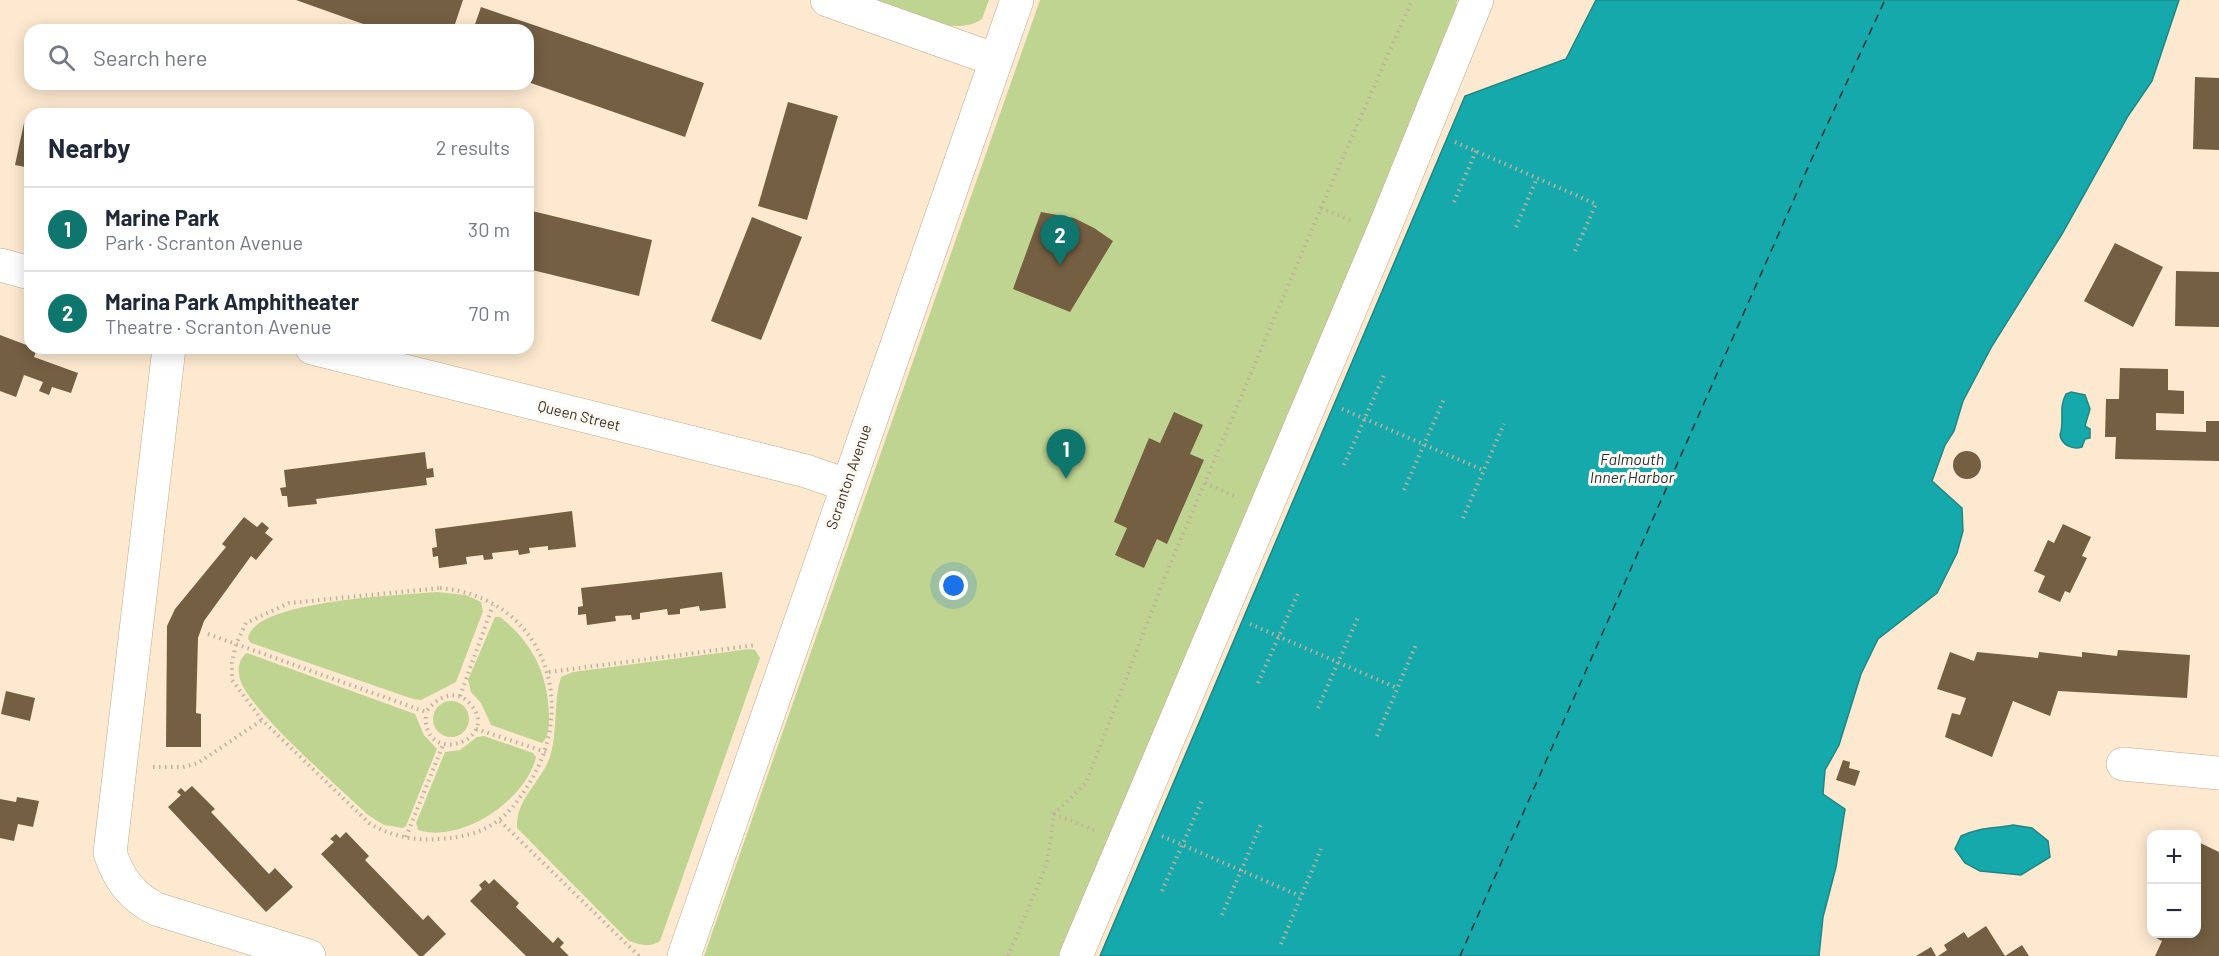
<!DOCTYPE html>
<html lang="en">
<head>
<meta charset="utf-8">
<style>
  :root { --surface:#fff; --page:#f2f2f3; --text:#1f2937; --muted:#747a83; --line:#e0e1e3; --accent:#0f766e }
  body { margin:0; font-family:Barlow,sans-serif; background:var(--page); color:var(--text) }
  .controls { position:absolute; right:18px; bottom:18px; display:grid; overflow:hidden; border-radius:12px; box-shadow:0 3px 15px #0003 }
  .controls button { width:54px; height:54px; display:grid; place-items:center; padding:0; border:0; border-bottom:2px solid var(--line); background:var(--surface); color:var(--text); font:30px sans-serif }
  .you { position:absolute; left:954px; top:586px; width:21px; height:21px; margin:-15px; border:4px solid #fff; border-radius:50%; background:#1a73e8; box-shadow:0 0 0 9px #1a73e833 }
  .badge { display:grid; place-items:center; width:39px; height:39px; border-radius:50%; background:var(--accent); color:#fff; font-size:20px; font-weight:700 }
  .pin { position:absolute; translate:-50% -50px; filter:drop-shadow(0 2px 3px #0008) }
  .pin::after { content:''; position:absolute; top:32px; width:21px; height:18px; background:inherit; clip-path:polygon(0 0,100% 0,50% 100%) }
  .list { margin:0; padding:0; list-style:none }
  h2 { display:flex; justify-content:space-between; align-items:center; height:78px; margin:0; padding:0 24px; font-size:26px }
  h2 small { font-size:20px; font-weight:400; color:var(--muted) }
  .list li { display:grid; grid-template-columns:39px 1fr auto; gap:18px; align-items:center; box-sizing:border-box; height:84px; padding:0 24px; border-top:2px solid var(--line) }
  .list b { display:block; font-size:22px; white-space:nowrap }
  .list p { margin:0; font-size:20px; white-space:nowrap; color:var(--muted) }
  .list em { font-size:20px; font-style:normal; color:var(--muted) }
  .icon { flex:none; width:33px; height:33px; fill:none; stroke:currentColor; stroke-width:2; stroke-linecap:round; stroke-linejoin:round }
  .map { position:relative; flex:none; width:2219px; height:956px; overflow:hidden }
  .search { position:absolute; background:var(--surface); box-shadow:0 3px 15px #0003; left:24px; top:24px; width:510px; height:66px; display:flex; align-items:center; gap:15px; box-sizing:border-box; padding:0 21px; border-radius:18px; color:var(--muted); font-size:22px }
  .panel { position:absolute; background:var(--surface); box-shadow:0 3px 15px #0003; left:24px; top:108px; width:510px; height:246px; border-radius:18px }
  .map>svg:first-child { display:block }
</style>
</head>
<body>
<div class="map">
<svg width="2219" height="956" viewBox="0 0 2219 956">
  <rect width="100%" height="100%" fill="#fde9d0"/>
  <g fill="#c0d492">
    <path d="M876 0H989L982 19C952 39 906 11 876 0Z"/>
    <polygon points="1040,0 1457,0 1456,12 1376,218 1060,956 704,956"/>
    <path d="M437 592 466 595 481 602 483 611 456 682 421 700 413 699 251 643 248 639C251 600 404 595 437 592Z"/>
    <path d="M495 617H500C533 643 548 674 549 716 549 725 549 737 542 743L491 725 481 703 471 692 468 680Z"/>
    <path d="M749 649 755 650 760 658 660 941C649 948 641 945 629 941L517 828C516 798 540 784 550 757 558 731 553 702 561 677L573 672Z"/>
    <path d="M247 653 415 714 424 735 437 749 406 826 403 828 384 825 368 815C342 790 251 711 241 682 237 672 238 659 247 653Z"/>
    <circle cx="451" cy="719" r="18"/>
    <path d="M484 736 533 753 536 757C526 800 462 844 418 830L416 823 445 752 460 750 477 737Z"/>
  </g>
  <g fill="#15a9ab" stroke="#218683" stroke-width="1.5">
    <polygon points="1596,0 2179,0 2152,81 2128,116 2062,234 1992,346 1963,401 1954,431 1945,445 1932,481 1962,508 1963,531 1957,553 1937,593 1878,639 1861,674 1839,745 1825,770 1823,794 1845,809 1836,867 1823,917 1819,956 1100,956 1465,96 1566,59"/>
    <path d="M2071 392 2085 395 2090 409 2085 426 2090 429V438L2085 439 2082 447C2072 450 2062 445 2060 435 2065 421 2058 408 2066 394Z"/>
    <path d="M2013 825 2032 828 2048 841 2050 857 2021 875 1980 871 1965 863 1955 849 1961 836C1981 827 1992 829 2013 825Z"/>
  </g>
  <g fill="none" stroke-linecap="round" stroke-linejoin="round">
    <polyline stroke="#1c3232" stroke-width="1.5" stroke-dasharray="8 6" stroke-linecap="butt" points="1460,956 1821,138 1885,0"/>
  </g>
  <g fill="#745f43">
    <polygon points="296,0 463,0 453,30 380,30"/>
    <polygon points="481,7 704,83 685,137 528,82 528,30 473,30"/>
    <polygon points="2195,77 2219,78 2219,150 2193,149"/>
    <polygon points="788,102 838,116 807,220 758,206"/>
    <polygon points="24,123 30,125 30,168 15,165"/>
    <polygon points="528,210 652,240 639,296 528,269"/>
    <polygon points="1041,212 1074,218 1094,228 1113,241 1070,312 1013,289"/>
    <polygon points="752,217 802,237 761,340 711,321"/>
    <polygon points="2115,243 2163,267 2133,327 2084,301"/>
    <polygon points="2176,271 2219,272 2219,327 2175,326"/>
    <polygon points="0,335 37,349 34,357 78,373 71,393 52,387 49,395 39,391 43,382 24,375 16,397 0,391"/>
    <polygon points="2120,368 2168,369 2168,390 2184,391 2184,414 2156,413 2156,430 2206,432 2206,421 2219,421 2219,461 2115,459 2116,437 2105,437 2106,399 2119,399"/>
    <polygon points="1174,412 1203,425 1190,454 1204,460 1167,544 1157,539 1144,568 1115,555 1127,528 1114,522 1149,438 1160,443"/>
    <circle cx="1967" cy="465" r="14"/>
    <polygon points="425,452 427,469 433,468 434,477 426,478 427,485 316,499 317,504 288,507 287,496 282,496 280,488 286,487 284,470"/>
    <polygon points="572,511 576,547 548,550 548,546 529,548 530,553 519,555 518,550 492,553 493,559 484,560 483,555 466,557 467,564 439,568 438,556 433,557 432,548 437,547 435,529"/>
    <polygon points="244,517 257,527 262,522 269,528 265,533 273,539 256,560 251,556 204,621 198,638 196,713 201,714 201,747 166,747 167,626 175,609 226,547 222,544"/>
    <polygon points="2063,524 2091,537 2082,556 2087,558 2070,593 2065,591 2060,602 2038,592 2045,576 2034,571 2048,540 2054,543"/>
    <polygon points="722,572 726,608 700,611 699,606 680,609 680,614 668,615 667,609 640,613 640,619 632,620 631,615 615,616 616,621 587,625 586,614 578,615 578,607 583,606 581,588"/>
    <polygon points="2118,650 2190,655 2187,698 2058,691 2050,716 2013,701 1992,757 1945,737 1952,713 1960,715 1966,698 1937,689 1950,652 1974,661 1977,652 2038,658 2039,652 2082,657 2082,652 2117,656"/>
    <polygon points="6,691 35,698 30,721 1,714"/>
    <polygon points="1843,760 1850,762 1849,768 1860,771 1855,786 1836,780"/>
    <polygon points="192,786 215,809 211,812 269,874 275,868 293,887 266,912 168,807 181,795 177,792 181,788 185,792"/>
    <polygon points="17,797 39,801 33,827 18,824 14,841 0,838 0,799 16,802"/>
    <polygon points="346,832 369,856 365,860 423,920 428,915 446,934 423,956 419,956 321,854 334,842 330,839 336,834 340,838"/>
    <polygon points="2196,841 2219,852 2219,956 2155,956 2162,941 2156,938 2158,934 2196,934"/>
    <polygon points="494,879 519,903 516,907 553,943 558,937 564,943 560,947 569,956 526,956 470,901 482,889 479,885 485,880 489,884"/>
    <polygon points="1986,926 2005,956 2022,945 2029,956 1938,956 1947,950 1944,945 1964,932 1968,938"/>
    <polygon points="1931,947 1936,956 1916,956"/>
  </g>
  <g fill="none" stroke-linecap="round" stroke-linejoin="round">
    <g stroke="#c0a88a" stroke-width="34">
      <g id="minor">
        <polyline points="827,0 996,60"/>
        <polyline points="0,265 30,273"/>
        <path d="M169 348 110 853C119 879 131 896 156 909L309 956"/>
        <polyline points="312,348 806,471 846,485"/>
        <polyline points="2123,764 2219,773"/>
        <polyline points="684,956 1017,0"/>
        <polyline points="1076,956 1382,234 1477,0"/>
      </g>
    </g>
    <g stroke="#c1b09b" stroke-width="4" stroke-dasharray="1.5 4.5" stroke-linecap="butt">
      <polyline points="1455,142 1596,204 1575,251"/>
      <polyline points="1454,202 1476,151"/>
      <polyline points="1321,208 1353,221"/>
      <polyline points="1516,227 1537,178"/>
      <polyline points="1342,409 1483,470"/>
      <polyline points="1344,465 1385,373"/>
      <polyline points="1205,483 1235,496"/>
      <polyline points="1404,490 1444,399"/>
      <polyline points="1463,518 1504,424"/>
      <path d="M440 588C541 597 580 700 530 782 507 821 485 836 439 839 414 841 390 836 369 823L262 720 232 680V663L236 644 246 623 289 603Z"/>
      <polyline points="1250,624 1397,688"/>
      <path d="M208 634 426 712C437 696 458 687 472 706 500 742 420 768 426 712"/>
      <polyline points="549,672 756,645"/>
      <polyline points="1258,683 1299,591"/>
      <polyline points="460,696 493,605"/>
      <polyline points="1318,708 1358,617"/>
      <polyline points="476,729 546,752"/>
      <polyline points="1377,736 1417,642"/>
      <polyline points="153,767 183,767 198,763 262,720"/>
      <polyline points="1054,814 1094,830"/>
      <polyline points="500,821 639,956"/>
      <polyline points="1162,836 1300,896"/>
      <polyline points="406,837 443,745"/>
      <polyline points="1162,891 1203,798"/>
      <polyline points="1222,915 1261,824"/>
      <polyline points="1281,944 1321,849"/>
      <polyline points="1008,956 1047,864 1054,814 1086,783 1166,574 1321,208 1412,0"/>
    </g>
    <use href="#minor" stroke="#fff" stroke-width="33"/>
  </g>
  <g text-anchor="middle" stroke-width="6" stroke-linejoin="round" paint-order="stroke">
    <g font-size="15" fill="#3d3327" stroke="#fef9f3">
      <text transform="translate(579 416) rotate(14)" y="5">Queen Street</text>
      <text transform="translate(849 477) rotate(-71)" y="5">Scranton Avenue</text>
    </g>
    <g font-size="16" font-style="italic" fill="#1c3232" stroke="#fef9f3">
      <text x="1632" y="465">Falmouth<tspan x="1632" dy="18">Inner Harbor</tspan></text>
    </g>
  </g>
</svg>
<div class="controls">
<button>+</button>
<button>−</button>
</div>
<div class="you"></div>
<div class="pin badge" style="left:1066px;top:479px">1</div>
<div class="pin badge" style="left:1060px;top:265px">2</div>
<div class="search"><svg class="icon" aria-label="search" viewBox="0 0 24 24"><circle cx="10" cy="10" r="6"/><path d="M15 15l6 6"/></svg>Search here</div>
<section class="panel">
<h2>Nearby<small>2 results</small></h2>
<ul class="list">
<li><span class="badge">1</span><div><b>Marine Park</b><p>Park · Scranton Avenue</p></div><em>30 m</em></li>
<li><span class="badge">2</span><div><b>Marina Park Amphitheater</b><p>Theatre · Scranton Avenue</p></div><em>70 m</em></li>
</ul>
</section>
</div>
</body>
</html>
